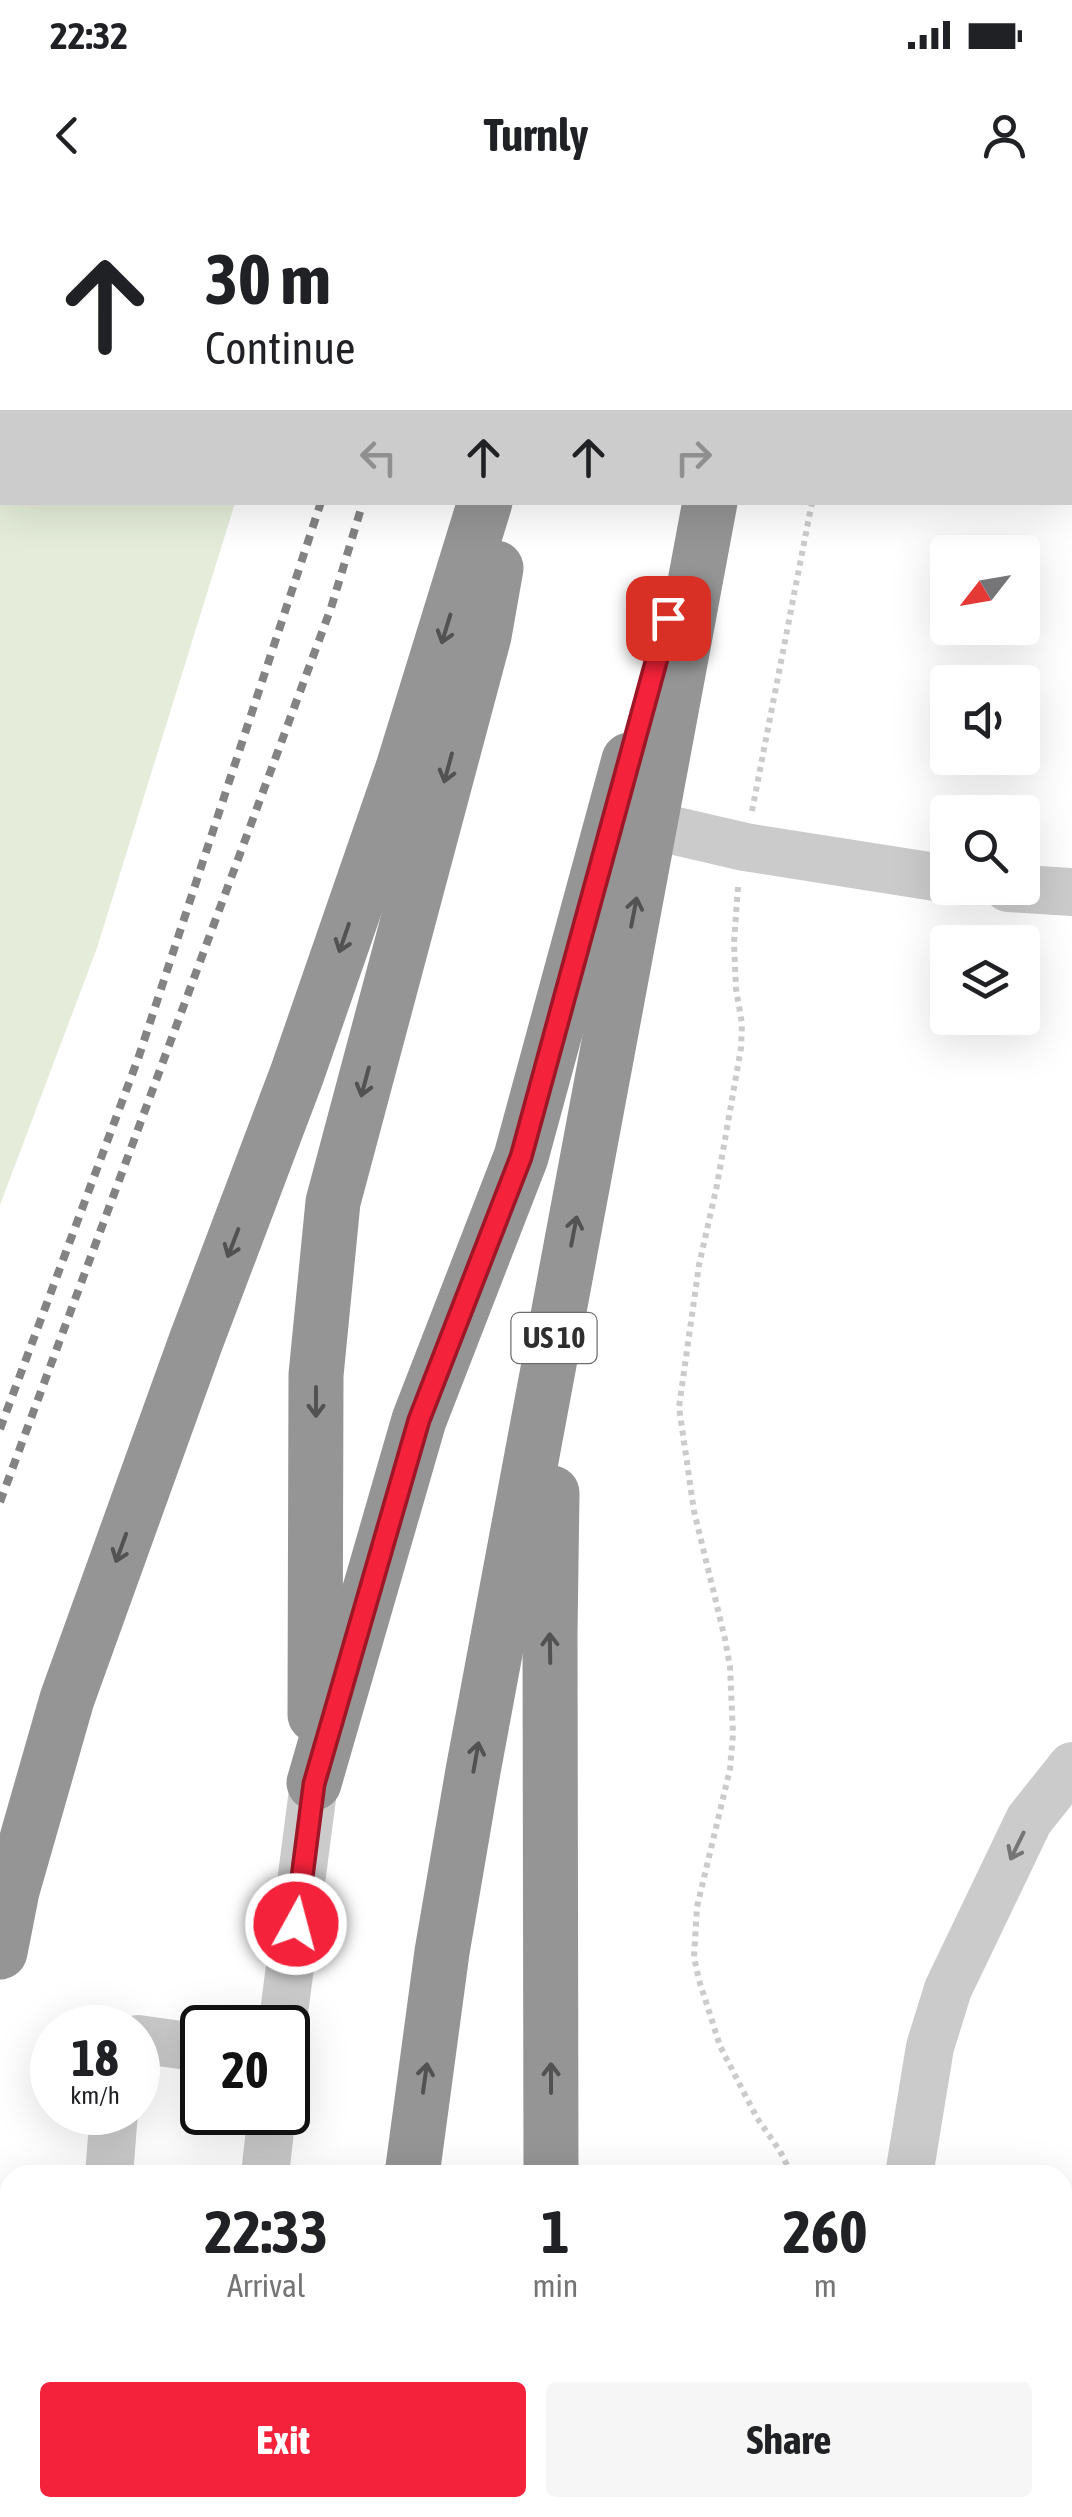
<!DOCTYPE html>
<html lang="en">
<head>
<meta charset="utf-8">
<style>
  body { margin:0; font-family:"Asap Condensed",sans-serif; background:#f6f6f6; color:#202124; height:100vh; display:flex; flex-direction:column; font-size:38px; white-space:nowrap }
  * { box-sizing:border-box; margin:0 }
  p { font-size:32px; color:#757577 }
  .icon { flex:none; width:55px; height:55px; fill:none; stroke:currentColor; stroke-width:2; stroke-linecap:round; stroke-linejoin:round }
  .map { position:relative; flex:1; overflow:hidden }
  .drawer { position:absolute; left:0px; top:1965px; width:1072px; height:352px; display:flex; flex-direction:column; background:#fff; border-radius:30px 30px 0 0; box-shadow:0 10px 40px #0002 }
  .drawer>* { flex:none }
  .banner { position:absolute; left:0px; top:0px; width:1072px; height:305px; box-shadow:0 10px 40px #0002; background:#fff; color:#202124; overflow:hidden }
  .needle { width:65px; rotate:239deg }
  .buttons { position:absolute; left:930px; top:335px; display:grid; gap:20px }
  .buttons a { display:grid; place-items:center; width:110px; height:110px; border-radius:10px; background:#fff; box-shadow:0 10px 40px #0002; font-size:50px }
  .speed { position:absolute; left:30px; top:1805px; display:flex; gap:20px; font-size:50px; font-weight:700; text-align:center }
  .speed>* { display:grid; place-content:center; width:130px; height:130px; border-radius:50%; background:#fff; box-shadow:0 10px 40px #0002; line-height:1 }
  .speed small { font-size:25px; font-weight:400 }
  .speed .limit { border:5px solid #111; border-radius:15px; background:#fff; color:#111 }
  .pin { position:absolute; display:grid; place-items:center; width:85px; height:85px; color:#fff; margin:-42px; border-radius:20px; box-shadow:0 5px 15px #0006 }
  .me { position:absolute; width:110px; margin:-55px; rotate:7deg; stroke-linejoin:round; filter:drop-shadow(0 0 8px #0008) }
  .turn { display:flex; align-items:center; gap:35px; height:210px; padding:0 40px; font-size:45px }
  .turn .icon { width:130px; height:130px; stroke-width:2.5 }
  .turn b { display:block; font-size:70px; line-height:85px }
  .lanes { display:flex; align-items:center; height:95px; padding:0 40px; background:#0003; justify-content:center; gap:50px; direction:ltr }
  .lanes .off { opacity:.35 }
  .eta { display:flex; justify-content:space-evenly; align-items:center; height:170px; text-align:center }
  .eta b { font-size:60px; font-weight:700; line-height:70px }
  .action { display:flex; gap:20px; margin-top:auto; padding:20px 40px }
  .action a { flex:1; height:115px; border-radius:10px; background:#f4223a; color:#fff; font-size:40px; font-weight:700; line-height:115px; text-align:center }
  .action a+a { background:#f6f6f6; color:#202124 }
  .status { display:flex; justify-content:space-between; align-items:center; height:70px; padding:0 50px; background:#fff; direction:ltr }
  .status svg { height:28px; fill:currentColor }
  header { display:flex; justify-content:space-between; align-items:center; height:130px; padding:0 40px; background:#fff; font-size:45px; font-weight:700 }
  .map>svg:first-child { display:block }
</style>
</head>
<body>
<div class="status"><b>22:32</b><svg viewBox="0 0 49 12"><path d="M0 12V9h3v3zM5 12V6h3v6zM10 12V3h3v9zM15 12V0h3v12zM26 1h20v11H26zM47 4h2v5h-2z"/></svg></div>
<header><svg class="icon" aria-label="back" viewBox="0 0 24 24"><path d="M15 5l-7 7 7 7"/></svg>Turnly<svg class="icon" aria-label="person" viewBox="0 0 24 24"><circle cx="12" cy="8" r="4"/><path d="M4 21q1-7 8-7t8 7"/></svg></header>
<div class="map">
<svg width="1072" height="2317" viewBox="0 0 1072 2317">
  <rect width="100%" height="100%" fill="#fff"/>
  <!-- green -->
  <path fill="#e5edda" d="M0,0h328v2h-326v300l233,1 -138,445 -97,257z"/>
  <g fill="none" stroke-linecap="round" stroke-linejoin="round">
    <!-- path -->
    <g stroke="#cbcbcb" stroke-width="6" stroke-dasharray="5 5" stroke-linecap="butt">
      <path d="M97,2v-2"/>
      <path d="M752,611l60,-309"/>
      <path d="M738,687l-4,55 2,47 6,35 -1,24 -24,137 -18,80 -20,142 15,104 31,128 5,28 3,67 -3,35 -33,138 -3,50 5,23 21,66 37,72 23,33 12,24"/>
      <path d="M584,2317l1,-9"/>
      <path d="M786,2317l2,-9"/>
    </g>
    <!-- minor -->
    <g stroke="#cbcbcb" stroke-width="48">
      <path d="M852,2l21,-2"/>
      <path d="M1070,244h2"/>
      <path d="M650,625l95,22 203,32"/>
      <path d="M1008,688l64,4"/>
      <path d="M282,1828l32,-245"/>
      <path d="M138,1839l64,9"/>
      <path d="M109,1975l5,-63"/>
      <path d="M265,1975l7,-63"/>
      <path d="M909,1975l21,-128 18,-58 81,-169 43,-54"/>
      <path d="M1062,2105l10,-1"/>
      <path d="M225,2317l1,-9"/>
    </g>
    <!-- highway -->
    <g stroke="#959595" stroke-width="55">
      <path d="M572,2v-2"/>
      <path d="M766,2l1,-2"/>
      <path d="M315,1515l1,-340 17,-173 151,-566 12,-68"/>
      <path d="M314,1583l105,-363 102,-263 108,-397"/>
      <path d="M0,1752l12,-61 55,-192 129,-358 101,-267 106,-306 82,-266"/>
      <path d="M412,1975l30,-223 31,-181 237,-1269"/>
      <path d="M551,1975l-1,-540 2,-142"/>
      <path d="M377,2317l1,-9"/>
    </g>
    <!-- rail -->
    <g stroke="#838383" stroke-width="8" stroke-dasharray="10 8" stroke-linecap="butt">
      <path d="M410,2l1,-2"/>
      <path d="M447,2l1,-2"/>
      <path d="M0,1229l139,-373 182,-554"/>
      <path d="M0,1302l331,-894 32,-106"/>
    </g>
  </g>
  <!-- one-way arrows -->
  <defs><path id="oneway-shaft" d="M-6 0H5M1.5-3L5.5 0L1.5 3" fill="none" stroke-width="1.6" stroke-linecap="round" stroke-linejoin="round" transform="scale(2.5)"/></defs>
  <g stroke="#525252">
    <use href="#oneway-shaft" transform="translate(446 429) rotate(107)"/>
    <use href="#oneway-shaft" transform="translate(448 568) rotate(105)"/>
    <use href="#oneway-shaft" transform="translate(634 712) rotate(-79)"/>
    <use href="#oneway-shaft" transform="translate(344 738) rotate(109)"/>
    <use href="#oneway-shaft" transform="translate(365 882) rotate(105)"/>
    <use href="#oneway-shaft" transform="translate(574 1031) rotate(-79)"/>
    <use href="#oneway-shaft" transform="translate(233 1043) rotate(111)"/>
    <use href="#oneway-shaft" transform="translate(316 1202) rotate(90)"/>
    <use href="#oneway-shaft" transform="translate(121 1348) rotate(110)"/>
    <use href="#oneway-shaft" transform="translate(550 1448) rotate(-91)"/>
    <use href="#oneway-shaft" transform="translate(476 1557) rotate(-80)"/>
    <use href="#oneway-shaft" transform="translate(425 1878) rotate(-82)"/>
    <use href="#oneway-shaft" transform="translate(551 1878) rotate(-90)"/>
  </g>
  <use stroke="#757575" href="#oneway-shaft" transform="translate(1017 1646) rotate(116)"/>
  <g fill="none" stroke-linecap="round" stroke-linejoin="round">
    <defs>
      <path id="route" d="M296,1724l18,-140 105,-364 102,-263 147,-539"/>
    </defs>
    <!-- route casing -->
    <use href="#route" stroke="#9f1626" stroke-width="25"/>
    <!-- route -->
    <use href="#route" stroke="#f4223a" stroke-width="18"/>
  </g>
  <g text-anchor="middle" stroke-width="10" stroke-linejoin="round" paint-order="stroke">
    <!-- shield labels -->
    <rect fill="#fff" stroke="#6d6d6d" stroke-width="2.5" x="511.5" y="1113" width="85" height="50" rx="8"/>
    <g font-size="30" font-weight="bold" fill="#2e2e2e">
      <text x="554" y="1148">US 10</text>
    </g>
  </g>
</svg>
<div class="buttons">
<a><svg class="needle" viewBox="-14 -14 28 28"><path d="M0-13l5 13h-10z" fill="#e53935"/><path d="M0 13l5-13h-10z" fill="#757577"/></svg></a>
<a><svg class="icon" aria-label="sound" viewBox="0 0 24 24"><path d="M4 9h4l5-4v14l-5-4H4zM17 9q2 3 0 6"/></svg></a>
<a><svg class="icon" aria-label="search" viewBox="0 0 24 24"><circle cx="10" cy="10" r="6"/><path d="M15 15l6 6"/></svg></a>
<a><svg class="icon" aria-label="layers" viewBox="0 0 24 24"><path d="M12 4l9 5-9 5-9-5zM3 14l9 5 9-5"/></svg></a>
</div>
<div class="speed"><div>18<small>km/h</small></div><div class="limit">20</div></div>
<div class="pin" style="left:668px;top:418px;background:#d93025"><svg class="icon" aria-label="arrive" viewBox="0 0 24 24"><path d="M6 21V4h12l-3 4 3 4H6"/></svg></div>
<svg class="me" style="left:296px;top:1724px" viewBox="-20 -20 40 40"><circle r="17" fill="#f4223a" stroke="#fff" stroke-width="3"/><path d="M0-11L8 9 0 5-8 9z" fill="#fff"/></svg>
<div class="banner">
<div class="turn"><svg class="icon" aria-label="ahead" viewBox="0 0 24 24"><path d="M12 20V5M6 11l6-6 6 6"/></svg><div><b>30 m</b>Continue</div></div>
<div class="lanes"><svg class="icon off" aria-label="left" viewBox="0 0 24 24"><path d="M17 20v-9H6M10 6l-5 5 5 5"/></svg><svg class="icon" aria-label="ahead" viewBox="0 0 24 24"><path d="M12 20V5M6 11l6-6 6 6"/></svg><svg class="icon" aria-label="ahead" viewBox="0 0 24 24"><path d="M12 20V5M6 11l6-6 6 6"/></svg><svg class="icon off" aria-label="right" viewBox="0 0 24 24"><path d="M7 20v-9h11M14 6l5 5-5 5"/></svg></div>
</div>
<section class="drawer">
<div class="eta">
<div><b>22:33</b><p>Arrival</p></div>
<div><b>1</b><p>min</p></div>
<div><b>260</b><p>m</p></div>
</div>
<div class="action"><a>Exit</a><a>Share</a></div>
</section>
</div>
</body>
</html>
